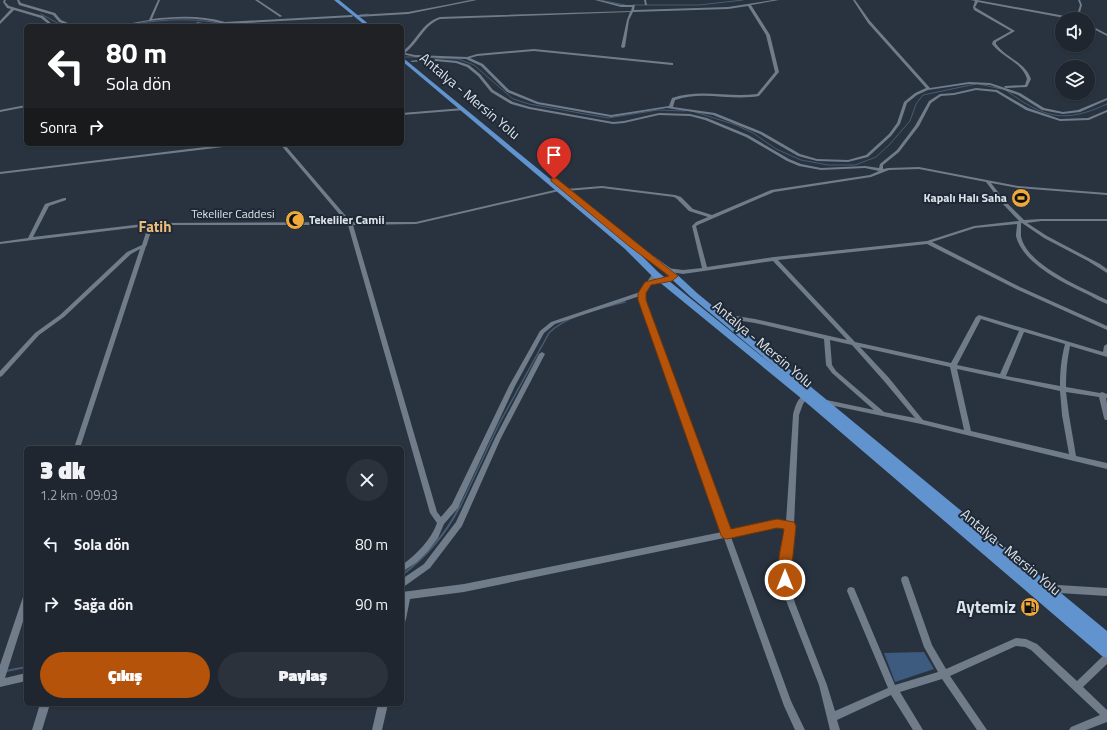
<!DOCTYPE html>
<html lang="tr">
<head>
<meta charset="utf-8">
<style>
  body { margin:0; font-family:"Titillium Web",sans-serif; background:#2c323b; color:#f1f3f6; height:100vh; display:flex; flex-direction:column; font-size:15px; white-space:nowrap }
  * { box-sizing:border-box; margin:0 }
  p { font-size:13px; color:#a1a5aa }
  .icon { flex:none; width:22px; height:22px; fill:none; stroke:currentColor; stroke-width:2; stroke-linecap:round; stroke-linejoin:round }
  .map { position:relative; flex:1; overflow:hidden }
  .details { position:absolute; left:24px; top:446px; width:380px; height:260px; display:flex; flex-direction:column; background:#1f262f; border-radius:6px; box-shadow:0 1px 3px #0004,0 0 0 1px #3c434b }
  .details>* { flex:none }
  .hud { position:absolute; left:24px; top:24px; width:380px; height:122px; border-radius:6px; box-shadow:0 1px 3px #0004,0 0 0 1px #3c434b; background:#202124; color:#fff; overflow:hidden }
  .buttons { position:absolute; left:1055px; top:12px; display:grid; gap:8px }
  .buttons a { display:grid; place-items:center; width:40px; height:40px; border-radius:50%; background:#1f262f; box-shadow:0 1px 3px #0004,0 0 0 1px #3c434b; font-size:20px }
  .pin { position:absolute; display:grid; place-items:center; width:34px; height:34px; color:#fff; margin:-41px -17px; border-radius:50% 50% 50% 0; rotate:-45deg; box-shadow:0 0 4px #0007 }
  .pin .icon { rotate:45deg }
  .me { position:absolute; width:44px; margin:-22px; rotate:0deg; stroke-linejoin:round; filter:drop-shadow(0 0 3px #0008) }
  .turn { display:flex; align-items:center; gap:14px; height:84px; padding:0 16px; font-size:18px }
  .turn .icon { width:52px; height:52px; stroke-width:2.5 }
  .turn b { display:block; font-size:28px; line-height:34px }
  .then { display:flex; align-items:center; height:38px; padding:0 16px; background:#0003; gap:8px; font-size:15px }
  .round { display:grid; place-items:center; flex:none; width:42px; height:42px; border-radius:21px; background:#2c323b }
  .overview { display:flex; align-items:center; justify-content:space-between; height:68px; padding:0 16px }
  h1 { font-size:24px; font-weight:800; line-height:30px }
  .button { display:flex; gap:8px; margin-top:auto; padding:8px 16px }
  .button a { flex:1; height:46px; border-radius:24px; background:#b45309; color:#fff; font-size:16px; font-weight:800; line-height:46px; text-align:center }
  .button a+a { background:#2c323b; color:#f1f3f6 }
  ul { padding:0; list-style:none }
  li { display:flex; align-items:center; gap:12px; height:60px; padding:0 16px }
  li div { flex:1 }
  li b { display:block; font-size:15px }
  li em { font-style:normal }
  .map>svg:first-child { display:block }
</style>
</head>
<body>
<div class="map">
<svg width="1107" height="730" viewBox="0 0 1107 730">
  <rect width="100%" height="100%" fill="#29333f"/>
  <!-- green -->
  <path fill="#3d5b7e" d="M924,652l10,17 -39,13 -11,-29z"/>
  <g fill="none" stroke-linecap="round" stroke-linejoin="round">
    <!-- stream-far2 -->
    <g stroke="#465c75" stroke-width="1">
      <path d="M600,0l25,5"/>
      <path d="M453,4l18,-4"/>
      <path d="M633,5h66l44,-5"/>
      <path d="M41,14l22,12"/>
      <path d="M360,15l8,-1"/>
      <path d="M124,26c32,-6 62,-9 94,-3l2,3"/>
      <path d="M402,57h22"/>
      <path d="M434,58l24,1 16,6 39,34 16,5 79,14 50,-8 27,1"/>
      <path d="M979,84l22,5"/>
      <path d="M1007,91c37,27 57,33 100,13"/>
      <path d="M695,112l41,13 17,8 23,16 25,11 27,5h27l21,-8 13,-12 21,-24 6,-17 7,-9 53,-11"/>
    </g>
    <!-- stream-far1 -->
    <path stroke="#465c75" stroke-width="1.5" d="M460,507l39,-83 50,-91c16,-17 53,-25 76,-31"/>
    <!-- stream -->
    <g stroke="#465c75" stroke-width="2">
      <path d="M402,575c25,-19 44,-41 58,-69"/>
      <path d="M6,671l20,-4"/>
    </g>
    <!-- minor -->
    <g fill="#707c8a" fill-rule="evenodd">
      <path d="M4,0h2l-1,2 4,4 34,10 11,10h-3l-10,-8 -27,-8 -14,14v-3l11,-12 -4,-1 -4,-6z"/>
      <path d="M17,0h2l2,3 34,10 6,7 14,6h-4l-12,-4 -6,-7 -34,-10z"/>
      <path d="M158,0h2l-8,19c24,-3 49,-4 73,3l127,-7 1,1 -1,1 -125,7v2h-2l-1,-2c-27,-8 -54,-6 -81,-2 -9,2 -18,4 -27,4l33,-6z"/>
      <path d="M255,0h3l24,16 -2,1z"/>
      <path d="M472,0h5l-69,14 -51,3 -1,-1 1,-1 51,-3z"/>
      <path d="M595,0h4l22,5h14l-1,5 94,-3 45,-7h6l-28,5 19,30 9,37 -20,24c-28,5 -57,-6 -84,4l-2,7 42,6 47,19 38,22 17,5 31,1 18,-5 23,-21 8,-11 7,-21 11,-9 11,-5 -58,-65 -15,-23h2l15,21 60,67 39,-6 21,1 30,10 24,15 19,4 15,-2 29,-12v2l-27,12 -17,2 -21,-4 -24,-15 -28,-10 -21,-1 -41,6 -11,5 -10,8 -7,21 -9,12 -23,21 -20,5 -31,-1 -19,-5 -38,-22 -47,-19 -46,-7 -56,9 -74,-13 -30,-12 -26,-26 -15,-7 -51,-2 -13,-3v-2c15,-11 19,-29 38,-35l191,-6 1,-4h-11zM748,6l18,29 9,37 -18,22c-30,4 -56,-6 -85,4l-3,8 -58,9 -73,-13 -29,-12 -26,-26 -13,-6 7,-2 57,-5 138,14h1v-2l-139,-14 -57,5 -10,3 -52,-2 -10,-2c14,-11 19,-28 35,-34l190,-7 -3,8 -6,27 2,1 2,-1 4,-27 4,-8 95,-3z"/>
      <path d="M644,0h2l1,5h-2z"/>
      <path d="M971,0h6l99,18 4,-13 -2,-5h2l2,5 -4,14h-8l-92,-17 -3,5 1,1 39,23 -19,11v2c10,14 29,18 35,35l-4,8 -21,1 -2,-1 1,-1 20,-1 2,-6c-5,-17 -24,-21 -35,-35l1,-3 18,-10 -37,-21 -1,-3 2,-6z"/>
      <path d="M197,22l16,3 1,1h-6l-12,-2z"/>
      <path d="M1088,24l19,10v2l-19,-10z"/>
      <path d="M424,59l2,1 -1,1 -13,1 -2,-1z"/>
      <path d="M436,59l21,2 12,4 11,9 13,16 20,12 17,5 83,15 11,-1 35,-8 31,1 17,4 41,17 41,24 12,5 20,4 44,-2 14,2 1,-4 17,-14 18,-24 14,-25 11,-7 14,-1 22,-5 21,2 31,18 32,11 28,-1 19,-8v2l-18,8 -29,1 -34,-11 -30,-18 -20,-2 -22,5 -13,1 -10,7 -12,23 -20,26 -16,13v4l5,-1 31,-1 99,19 89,7v2l-89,-7 -27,-5 14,18 19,19 17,-1h66v2h-66l-14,2 20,13 53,28 7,5v4l-19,-12 -44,-23 -22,-15h-1c0,4 0,9 0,13 5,29 62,52 86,64v4c-7,-3 -13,-6 -20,-10 -22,-10 -65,-31 -71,-58 0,-4 1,-8 1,-12l-42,4 -43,14 88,45 87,39v4l-91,-41 -89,-45 -149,16 77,82 96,21 25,-46 3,-2 124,37 1,-6 3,-2v13l-37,-11c-3,14 -4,26 -4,40v1l34,6 2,-1 5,2v4h-1l1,5v17h-2l-1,-2 -5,-21 -33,-5 3,23 7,41 31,7v6l-186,-45 -101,-21 -1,-2 1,-2h2l52,11 -42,-37 -6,-8 -2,-26 -69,-16 -37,-6 -3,-2 3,-2 37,6 92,21 -74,-79 -90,13 -18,-3 -1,-1 3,-2 16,2 19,-2 -10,-42 4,-4 12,-5 -19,-6 -12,-12 -3,-2 -72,-9 -36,3 -2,-1 2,-1 36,-3 73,9 6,2 12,12 19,6 59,-25 99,-15 9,-4 -14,-3 -44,2 -22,-4 -12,-5 -41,-24 -41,-17 -15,-4 -31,-1 -35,8 -11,1 -84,-15 -18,-5 -20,-12 -13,-16 -11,-9 -11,-4 -21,-2 -1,-1zM919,169l67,13 16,21 17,18 -45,5 -47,15 -153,16 -67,10 -11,-41 4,-2 74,-32 97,-15 18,-7zM981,319l38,12 -19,43 -43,-9zM1024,332l41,12c-4,15 -5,28 -5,42l-54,-10zM830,340l22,5 32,36 31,37 -31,-6 -48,-41 -4,-6zM860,347l90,20 14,63 -41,-10 -34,-42zM957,369l103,22 2,24 7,39 -98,-23z"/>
      <path d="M26,105v2l-26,5v-2z"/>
      <path d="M463,108h1v2l-62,5v-2z"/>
      <path d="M230,144h12l-2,1 -240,29v-2z"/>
      <path d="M280,144h4l67,78h65l143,-33 2,1 -2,1 -143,33 -63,1 84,287 4,5 11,-13 57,-118 31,-55 11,-9 89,-30 13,-19h4l1,1 -13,19 2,12 82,226 48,-10 9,1 7,-107c2,-8 5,-20 14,-20l1,2 -5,7 -4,11 -5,110 -5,36v19l6,23 32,82 8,26 53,-23 -41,-97 1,-3 3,-1 3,1 41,97 43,-13 -14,-25 -23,-67 1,-3 3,-1 3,1 1,3 23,65 14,24 70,-31 10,1 11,5 40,37 27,-26 3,-1v10l-24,23 24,23v12l-21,8h-17l2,-3 29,-12 -69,-65 -6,-3 -9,-1 -66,30 37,54h-10l-35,-51 -42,13 23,38h-10l-22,-35 -54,25 3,10h-10l-11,-45 -32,-82 -6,-23v-19l5,-33 -9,-1 -46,10 60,164 14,29h-10l-11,-24 -60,-168 -260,54 -54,7 -4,20 -1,3 -3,1v-31l62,-8 258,-52 -81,-227 -1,-9 -85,28 -11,9 -29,53 -57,122 -14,16 -6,14 -10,13 -11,11 -15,10v-7c15,-11 29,-25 35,-42l-7,-10 -82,-288h-195l-6,19v1l-1,1 -66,202h-6l66,-199 -9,5 -67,63 -25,18 -37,41 -2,1v-6l35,-38 25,-18 67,-63 15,-7 6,-19 -148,18v-2l28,-4 17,-34 19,-6h2v2l-17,6 -16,31 118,-14 195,-1z"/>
      <path d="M542,352l3,2 -44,84 -39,88 -32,42 -28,20v-9l22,-15 32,-42 39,-84 44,-84z"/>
      <path d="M1058,585l49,3v8l-48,-3 -7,5 -3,-1 -1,-3 1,-3z"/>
      <path d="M26,596v16l-21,66 21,-5v8l-26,6v-22l22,-65 1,-3z"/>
      <path d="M40,704h10l-8,26h-10z"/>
      <path d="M378,704h10l-6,26h-10z"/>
    </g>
    <!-- highway -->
    <g fill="#6193ce" fill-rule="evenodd">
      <path d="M334,0h5l32,26h-5z"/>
      <path d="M402,57l225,185 6,-1 37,27 27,25 410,338v27l-5,-2 -300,-257 -150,-123 -27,-27 -223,-188zM637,251l27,21 27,25 90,75 -123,-100z"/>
    </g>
  </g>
  <!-- route -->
  <path fill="#b45309" stroke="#753606" d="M551,178h5l122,98 -6,5 -21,4 -5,8v7l85,229 46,-10 17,3 2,4 -6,58 -5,2 -4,-2c-7,-15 1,-39 3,-55l-7,-1 -50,11 -4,-1 -2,-3 -83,-235v-7l7,-11 24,-6 -40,-30 -78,-65z"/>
  <!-- icons -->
  <defs>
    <symbol id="stadium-disc" viewBox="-11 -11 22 22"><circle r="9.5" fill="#eea83c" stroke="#1f2935"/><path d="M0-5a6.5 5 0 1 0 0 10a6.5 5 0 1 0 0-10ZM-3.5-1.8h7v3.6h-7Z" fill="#111"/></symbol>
    <symbol id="mosque-disc" viewBox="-11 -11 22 22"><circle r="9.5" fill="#eea83c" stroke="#1f2935"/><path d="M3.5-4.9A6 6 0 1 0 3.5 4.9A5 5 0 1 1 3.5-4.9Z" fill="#111"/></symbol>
    <symbol id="fuel-disc" viewBox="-11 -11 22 22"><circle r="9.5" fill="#eea83c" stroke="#1f2935"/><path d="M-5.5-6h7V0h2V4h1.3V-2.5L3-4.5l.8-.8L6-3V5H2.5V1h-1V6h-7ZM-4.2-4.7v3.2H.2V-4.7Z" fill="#111"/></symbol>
  </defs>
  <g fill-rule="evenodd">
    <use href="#stadium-disc" x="1010" y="187" width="22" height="22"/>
    <use href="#mosque-disc" x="284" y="209" width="22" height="22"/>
    <use href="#fuel-disc" x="1019" y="596" width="22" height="22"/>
  </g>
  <g text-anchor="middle" stroke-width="4" stroke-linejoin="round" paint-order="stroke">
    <!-- far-poi labels -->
    <g font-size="12" font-weight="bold" fill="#dce3eb" stroke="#1f2935" text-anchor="end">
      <text x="1007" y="202">Kapalı Halı Saha</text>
      <text x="309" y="224" text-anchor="start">Tekeliler Camii</text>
    </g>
    <!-- far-street labels -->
    <g font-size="12" fill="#dce3eb" stroke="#1f2935">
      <text x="233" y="218">Tekeliler Caddesi</text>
    </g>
    <!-- street labels -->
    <g font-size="14" fill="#dce3eb" stroke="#1f2935">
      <text transform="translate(470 96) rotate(40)" y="5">Antalya - Mersin Yolu</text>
      <text transform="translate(763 344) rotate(40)" y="5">Antalya - Mersin Yolu</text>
      <text transform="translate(1011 552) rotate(40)" y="5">Antalya - Mersin Yolu</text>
    </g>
    <!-- far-district labels -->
    <g font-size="15" font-weight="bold" fill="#edbc7a" stroke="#1f2935">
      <text x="155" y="232">Fatih</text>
    </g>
    <!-- near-poi labels -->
    <g font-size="17" font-weight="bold" fill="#dce3eb" stroke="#1f2935" text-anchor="end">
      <text x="1016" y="613">Aytemiz</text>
    </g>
  </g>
</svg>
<div class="buttons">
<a><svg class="icon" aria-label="sound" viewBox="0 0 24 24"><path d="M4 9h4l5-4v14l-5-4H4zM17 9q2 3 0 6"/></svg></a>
<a><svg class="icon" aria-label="layers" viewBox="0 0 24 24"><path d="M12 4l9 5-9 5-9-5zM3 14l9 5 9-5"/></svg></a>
</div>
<div class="pin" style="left:554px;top:179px;background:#d93025"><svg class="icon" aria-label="arrive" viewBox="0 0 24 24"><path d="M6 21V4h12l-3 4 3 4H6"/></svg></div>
<svg class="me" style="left:785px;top:580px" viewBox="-20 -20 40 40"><circle r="17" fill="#b45309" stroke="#fff" stroke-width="3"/><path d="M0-11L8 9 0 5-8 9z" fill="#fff"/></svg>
<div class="hud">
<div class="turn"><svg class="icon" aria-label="left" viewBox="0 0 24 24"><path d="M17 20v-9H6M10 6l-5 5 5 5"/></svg><div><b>80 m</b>Sola dön</div></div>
<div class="then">Sonra<svg class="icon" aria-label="right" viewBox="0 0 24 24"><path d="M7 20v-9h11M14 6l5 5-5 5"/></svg></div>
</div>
<section class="details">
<div class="overview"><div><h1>3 dk</h1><p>1.2 km · 09:03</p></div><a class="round"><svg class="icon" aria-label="close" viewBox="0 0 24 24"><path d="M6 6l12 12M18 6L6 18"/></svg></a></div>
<ul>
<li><svg class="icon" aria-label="left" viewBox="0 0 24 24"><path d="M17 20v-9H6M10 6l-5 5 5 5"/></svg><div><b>Sola dön</b></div><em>80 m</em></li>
<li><svg class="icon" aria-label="right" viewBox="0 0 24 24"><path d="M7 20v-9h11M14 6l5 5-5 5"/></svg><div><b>Sağa dön</b></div><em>90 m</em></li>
</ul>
<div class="button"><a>Çıkış</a><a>Paylaş</a></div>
</section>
</div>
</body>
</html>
